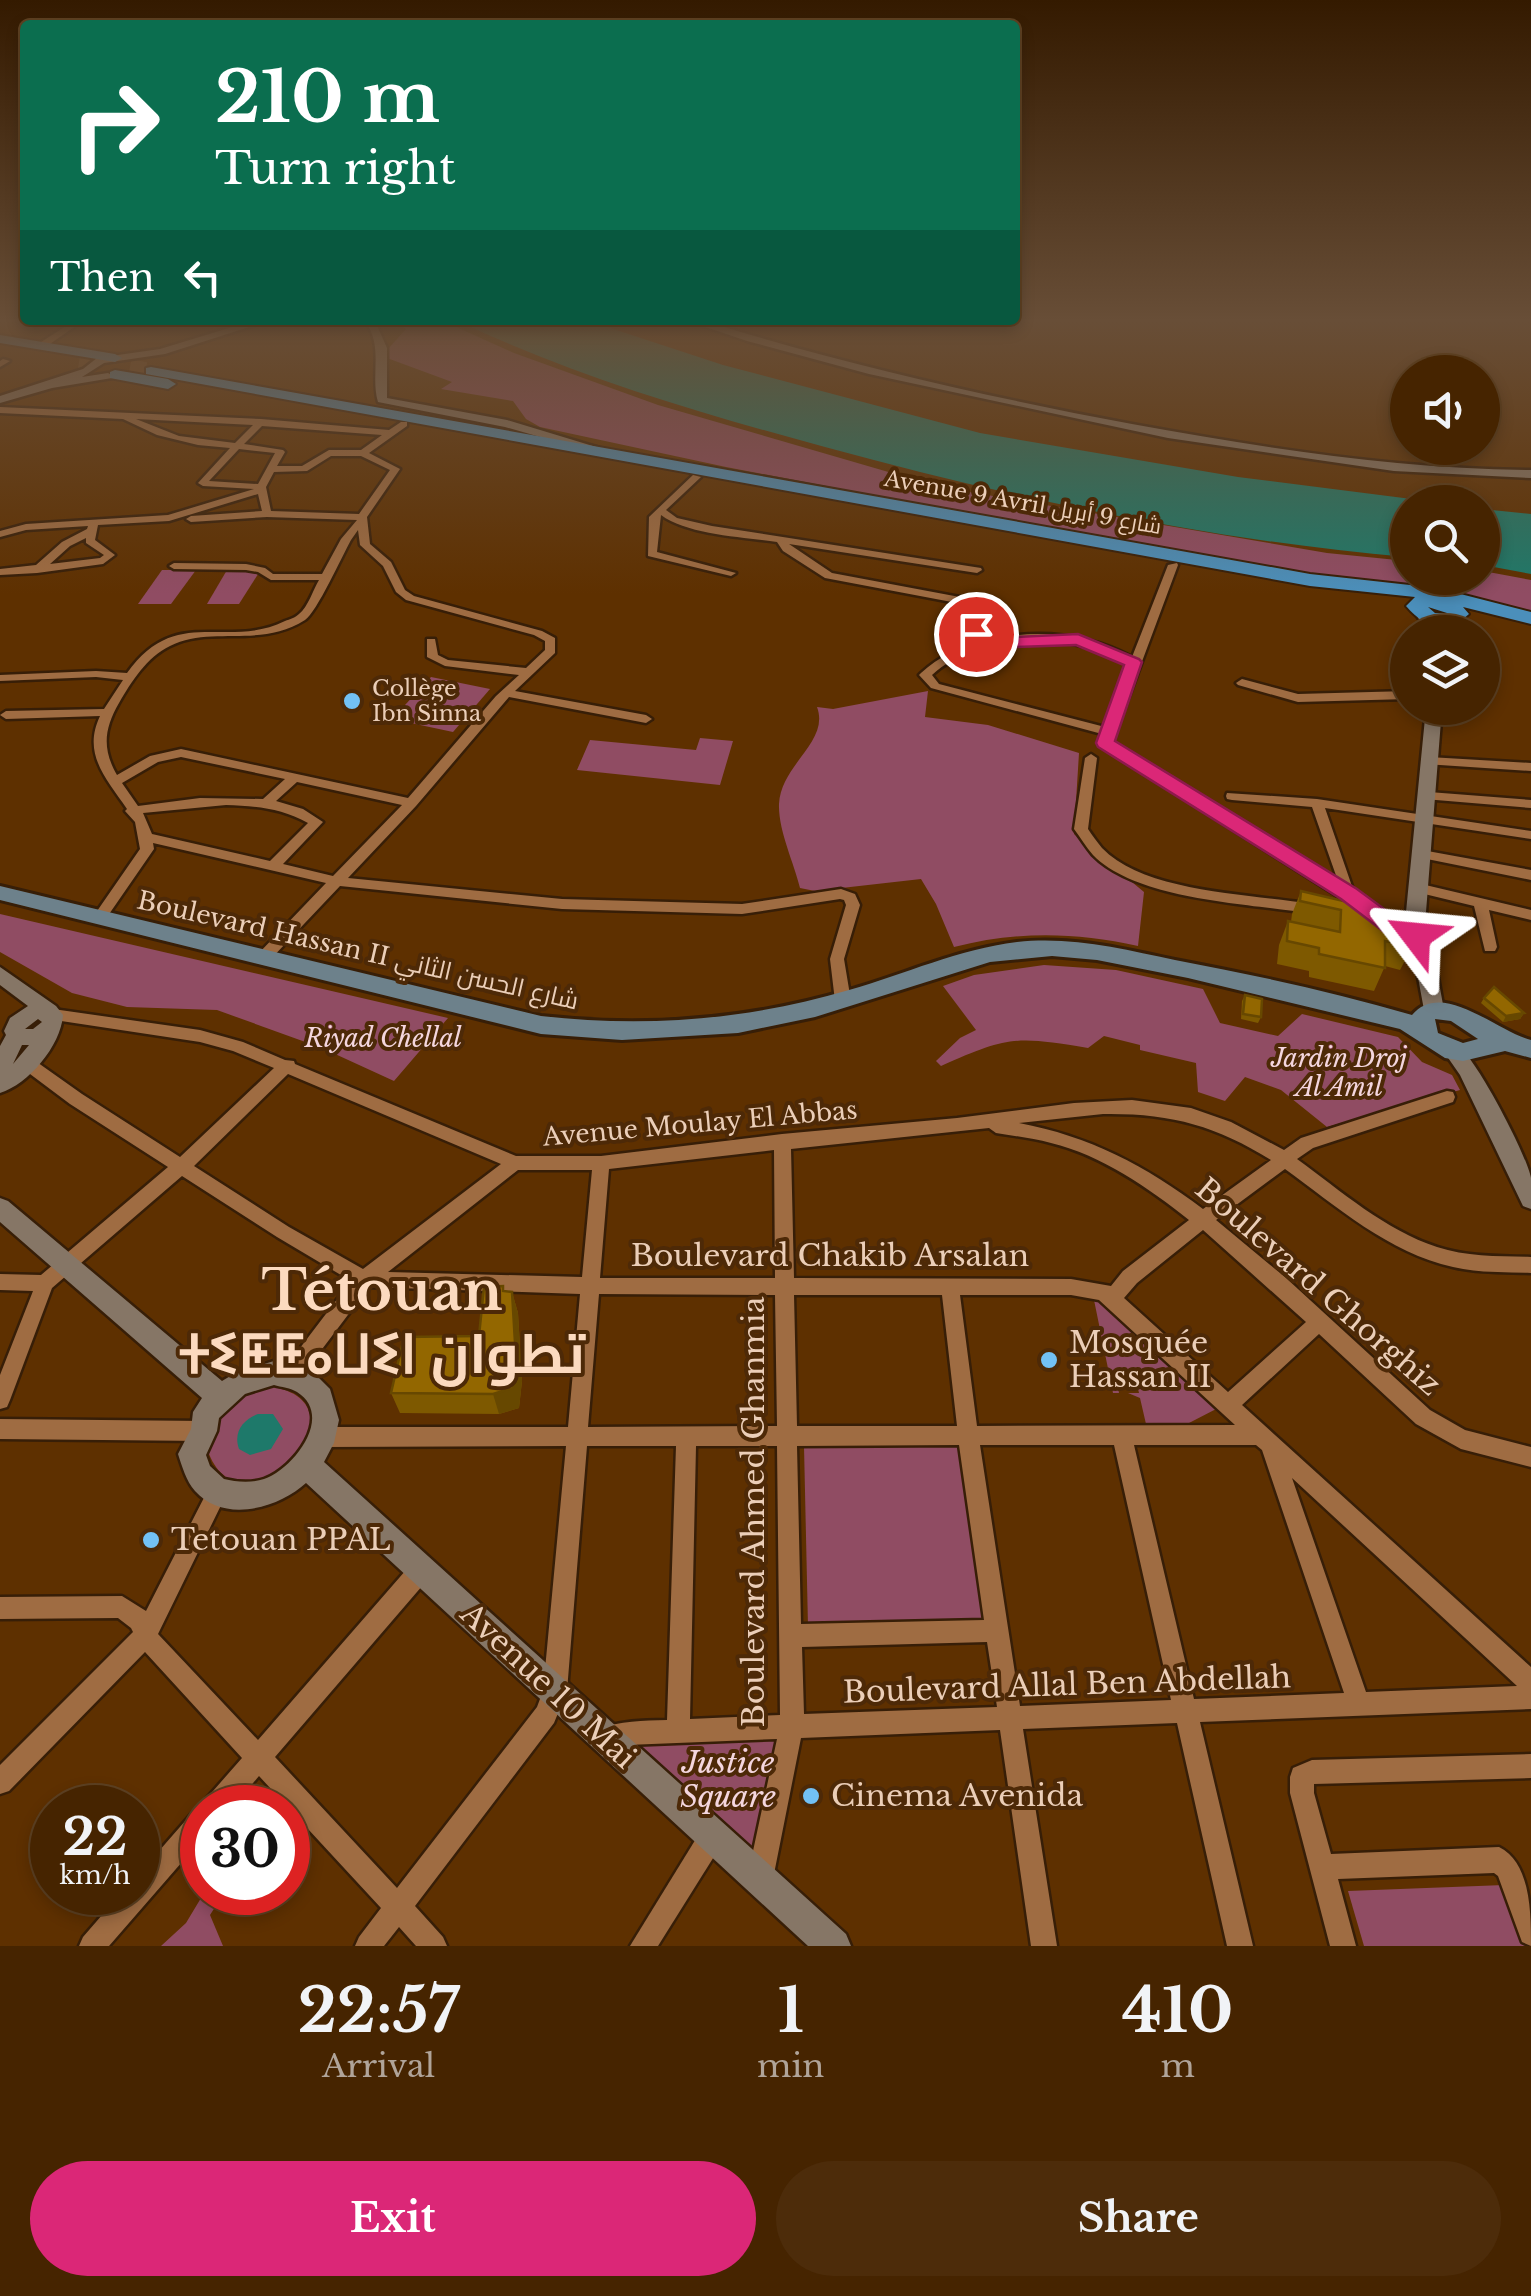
<!DOCTYPE html>
<html lang="en">
<head>
<meta charset="utf-8">
<style>
  body { margin:0; font-family:"Libre Baskerville",Cairo,"Noto Sans Tifinagh",serif; background:#4d2c0a; color:#f1f3f6; height:100vh; display:flex; flex-direction:column; font-size:38px; white-space:nowrap }
  * { box-sizing:border-box; margin:0 }
  p { font-size:32px; color:#b0a499 }
  .icon { flex:none; width:55px; height:55px; fill:none; stroke:currentColor; stroke-width:2; stroke-linecap:round; stroke-linejoin:round }
  .map { position:relative; height:1946px; overflow:hidden }
  .drawer { display:flex; flex-direction:column; background:#462400; flex:1 }
  .drawer>* { flex:none }
  .banner { position:absolute; left:20px; top:20px; width:1000px; height:305px; border-radius:10px; box-shadow:0 5px 15px #0003,0 0 0 2px #5e4122; background:#0b6e4f; color:#fff; overflow:hidden }
  .fabs { position:absolute; left:1390px; top:355px; display:grid; gap:20px }
  .fabs a { display:grid; place-items:center; width:110px; height:110px; border-radius:50%; background:#462400; box-shadow:0 5px 15px #0003,0 0 0 2px #5e4122; font-size:50px }
  .speed { position:absolute; left:30px; top:1785px; display:flex; gap:20px; font-size:50px; font-weight:700; text-align:center }
  .speed>* { display:grid; place-content:center; width:130px; height:130px; border-radius:50%; background:#462400; box-shadow:0 5px 15px #0003,0 0 0 2px #5e4122; line-height:1 }
  .speed small { font-size:25px; font-weight:400 }
  .speed .limit { border:15px solid #d22; background:#fff; color:#111 }
  .pin { position:absolute; display:grid; place-items:center; width:85px; height:85px; color:#fff; margin:-42px; border:5px solid #fff; border-radius:50%; box-shadow:0 2px 10px #0007 }
  .me { position:absolute; width:110px; margin:-55px; rotate:299deg; stroke-linejoin:round; filter:drop-shadow(0 0 8px #0008) }
  .turn { display:flex; align-items:center; gap:35px; height:210px; padding:0 30px; font-size:45px }
  .turn .icon { width:130px; height:130px; stroke-width:2.5 }
  .turn b { display:block; font-size:70px; line-height:85px }
  .then { display:flex; align-items:center; height:95px; padding:0 30px; background:#0003; gap:20px; font-size:38px }
  .eta { display:flex; justify-content:space-evenly; align-items:center; height:170px; text-align:center }
  .eta b { font-size:60px; font-weight:700; line-height:70px }
  .button { display:flex; gap:20px; margin-top:auto; padding:20px 30px }
  .button a { flex:1; height:115px; border-radius:60px; background:#db2777; color:#fff; font-size:40px; font-weight:700; line-height:115px; text-align:center }
  .button a+a { background:#4d2c0a; color:#f1f3f6 }
  .map>svg:first-child { display:block }
</style>
</head>
<body>
<div class="map">
<svg width="1531" height="1946" viewBox="0 0 1531 1946">
  <rect width="100%" height="100%" fill="#5e3000"/>
  <!-- green -->
  <g fill="#904c63">
    <path d="M377,321h66l71,32 144,52 282,82 387,66 80,8 1,17h74l1,-7 48,9v32l-395,-67 -410,-78 -186,-40 -14,-8 -13,-18 -72,-12 11,-7 -65,-24 1,-9 18,-20 -6,-5z"/>
    <path d="M162,570h34l-25,34h-33z"/>
    <path d="M227,570l33,1 -21,33h-32z"/>
    <path d="M431,677l59,12 -37,43 -61,-13z"/>
    <path d="M928,691l-3,26 63,8 91,28 -5,81 70,58 -6,54c-64,-14 -120,-15 -184,1l-18,-43 -15,-25 -106,12 -15,-3c-6,-25 -22,-58 -21,-84 2,-40 51,-62 38,-97l16,2z"/>
    <path d="M700,738l33,3 -13,44 -143,-15 13,-30 106,10z"/>
    <path d="M0,914l448,104 -54,63 -72,-33 -105,-38 -90,-3 -55,-14 -72,-41z"/>
    <path d="M1044,965l72,5 87,19 17,34 58,13 24,-22 96,23 24,25 30,13 8,15 -133,37 -46,-37 -36,-13 -20,24 -27,-9 -2,-29 -56,-13v-5l-36,-9 -16,12c-72,-12 -80,-12 -147,18l-5,-5 24,-23 16,-8 -33,-44 31,-11z"/>
    <path d="M1107,1298l113,109 -31,16 -43,1 -6,-26 -12,-5h11l-4,-17h-19l3,17h-6l-19,-93z"/>
    <path d="M273,1387c100,18 -29,154 -64,67 0,-39 28,-61 64,-67z"/>
    <path d="M962,1444l26,180 -180,2 -4,-180z"/>
    <path d="M781,1737l-26,117 -131,-109z"/>
    <path d="M1504,1885l22,61h-162l-16,-55z"/>
    <path d="M204,1893h20l-14,22 13,31h-62l25,-23z"/>
  </g>
  <!-- water -->
  <g fill="#1e796a">
    <path d="M458,321h131l134,44 257,68 258,44 197,25h-27l-1,55c-196,-17 -392,-58 -582,-110 -125,-34 -249,-70 -367,-126z"/>
    <path d="M1482,509l49,5v60l-48,-9z"/>
    <path d="M258,1414h15l10,15 -12,20 -21,6 -11,-6c-6,-17 4,-29 19,-35z"/>
  </g>
  <g fill="none" stroke-linecap="round" stroke-linejoin="round">
    <!-- highway-tunnel -->
    <g stroke="#73481c" stroke-width="16" stroke-dasharray="16 8" stroke-linecap="butt">
      <path d="M79,362l17,3"/>
      <path d="M130,367l21,4"/>
    </g>
    <defs>
      <g id="street">
        <path d="M74,321h9l-39,27h-6v-4z"/>
        <path d="M3,359l7,2 -10,6v-6z"/>
        <path d="M0,407l261,12 128,11 12,-8h6v4l-38,27 31,16 -33,48 3,27 21,18 14,28 9,6 128,35 13,7v15l-40,38 131,24 6,4 -6,4 -137,-26 -93,109 -68,72 214,21 180,5 99,-15 14,5 5,11 -16,54 7,42 -3,4h-10l-3,-4 -5,-42 16,-54 -2,-5 -4,-1 -98,15 -180,-5 -222,-23 -72,76 -5,1 -7,-5 2,-4 68,-71 -173,-40 1,6 -49,71h-10l-2,-3 2,-3 45,-65 -5,-27 -10,-11 2,-2c-21,-31 -45,-55 -27,-93l-94,3 -6,-4 6,-4 98,-2 19,-29 -27,-3 -96,4v-6l96,-4 31,2c49,-69 99,-23 158,-52 5,-2 10,-3 14,-7 9,-7 14,-24 20,-34h-48l-13,-8 -12,-2 -72,-1 -5,-3 5,-3 72,1 19,4 8,6h49l19,-35 16,-19 -90,-3 -76,5 -5,-3 5,-3 71,-5 -4,-17 -89,27 -71,4 -3,15 20,15 -12,9 -66,9 -37,2v-6l36,-4 26,-23 25,-13 1,-3 -62,4 -26,7v-6l26,-7 142,-9 86,-26 -51,-3 -5,-3 32,-35 -32,-3 -41,-10 -34,-16 -123,-6zM136,419l117,6 -18,18 -56,-7zM262,426l120,9 -21,15h-32l-27,16h-25l8,-14 -2,-2 -39,-6zM239,449l36,4 -17,31 -49,-3zM331,456h30l29,14 -31,44 -88,-3 -5,-24 8,-15 33,-1zM358,530l2,15 23,21 13,26 10,8 128,35 11,6v9l-19,18 -78,-8 -10,-5 -3,-16h-8v18l18,9 74,9 -23,21 -88,102 -227,-49 -31,7 -33,19c-15,-26 -13,-46 2,-72 12,-21 28,-46 51,-57 41,-21 89,3 135,-26 12,-8 37,-64 46,-80zM86,538v5l18,12 -4,3 -50,6 20,-18zM181,757l104,22 -22,20 -63,-1 -62,8 -16,-23 36,-21zM297,782l105,23 -69,71 -50,-12 40,-42 -20,-13 -27,-8zM226,805c29,1 55,3 82,18l-38,38 -118,-27 -9,-21z"/>
        <path d="M693,475l8,2 -35,33 11,8 35,8 269,42 1,2 -5,3 -188,-29 43,29 133,25 7,12 -5,12 25,17c49,-10 96,-5 140,18l36,-92 9,-2 1,2 -66,177 227,142 -27,-77 -80,-7 -5,-1 -1,-3 1,-3 90,6 214,32v8l-206,-31 30,87 32,22 -7,5 -5,-2 -274,-174 -2,-3 3,-9 -171,-46 -12,-13 2,-2c18,-16 37,-26 60,-31l-26,-19 7,-13 -5,-7 -132,-25 -42,-27 -6,-9c-33,-5 -89,-7 -116,-27l-4,37 79,21 -5,3 -83,-20 1,-39zM1021,642c46,-2 67,2 108,23l-24,62 -166,-43 -7,-9c25,-23 56,-29 89,-33z"/>
        <path d="M1242,679l56,15 110,-3v8l-110,3 -60,-17 -2,-2z"/>
        <path d="M1091,754l6,4 -9,71c4,6 9,13 14,19 43,45 150,46 210,56l7,5 -2,3 -5,2c-62,-11 -174,-13 -219,-59 -7,-8 -13,-18 -19,-26l11,-71z"/>
        <path d="M1429,757l102,6v8l-106,-7 -2,-3z"/>
        <path d="M1429,792l102,8v8l-107,-9 -1,-3 1,-3z"/>
        <path d="M1422,850l109,20v10l-114,-23 -2,-3z"/>
        <path d="M1417,883l114,27v10l-42,-10 8,37 -2,4h-10l-11,-45 -62,-15 -2,-3z"/>
        <path d="M53,1009l147,21 43,12 42,18 9,1 1,3 221,92h85l181,-22 175,-16 117,-15 58,-3 59,8 40,14 53,28 17,-12 146,-47 6,1 2,5 -2,5 -140,46 -16,11c44,32 88,71 140,88 30,10 63,9 94,10v16c-26,-1 -53,0 -78,-6 -64,-14 -117,-61 -168,-98l-69,51 70,58 144,132 35,20 66,17v20l-70,-18 -45,-25 -97,-90 -77,71 289,262v42l-331,13 53,224h-26l-50,-223 -154,6 34,217h-26l-31,-216 -199,8 -28,141 -4,9 -9,4 -9,-4 -4,-9 30,-140 -150,6 -21,5 -8,-4 -4,-8 4,-8c22,-10 45,-9 69,-10l9,-274h-89l-20,245 -13,32 -139,183 28,31 4,9h-31l-17,-19 -15,19h-29l4,-9 22,-29 -122,-132 -27,32h-29l3,-9 36,-41 -97,-106 -136,139 -9,3v-29l133,-133 -2,-4 -13,-10 -118,1v-22l122,-1 24,15 64,-125 7,-3 7,3 3,7 -69,141 100,106 155,-178 8,-3 8,3 3,8 -3,8 -154,179 122,131 140,-181 6,-16 23,-245 -243,1 -7,-3 -3,-7 3,-7 7,-3h245l12,-133 -211,-7 -71,94 -7,3 -7,-3 -3,-6 3,-6 67,-88 -74,-44 -95,-61 -130,112 -42,112 -3,7 -7,2v-34l33,-84 -33,-1v-16l41,1 127,-108 -98,-63 -48,-36 -2,-4 2,-4h12l48,34 98,63 94,-89 -41,-17 -33,-9 -152,-23 -3,-4 3,-4zM288,1074l213,90 -138,105 -74,-42 -95,-61zM1103,1114c66,-1 112,11 168,46l-68,49c-57,-43 -114,-73 -184,-86zM989,1128l7,5c18,3 37,5 55,10 50,12 98,45 138,77l-66,51 -12,15 -40,-7 -277,-1 -3,-129zM774,1150l1,128h-175l9,-109zM518,1170h74l-10,107 -194,-5zM1203,1230l103,92 -78,70 -104,-94 13,-15zM599,1294l176,1 2,131 -189,1zM794,1295h148l15,131h-160zM960,1295h111l28,5 136,125 -258,1zM959,1445l25,175 -183,4 -4,-178zM980,1445h134l57,255 -151,6zM1134,1445h122l6,5 82,243 -150,6zM696,1446h81l3,269 -90,4zM1292,1478l225,208 -151,6zM987,1642l10,65 -193,7 -2,-67z"/>
        <path d="M0,1419l204,2 7,3 3,7 -3,7 -7,3 -204,-2z"/>
        <path d="M1531,1754v24l-217,6v9l17,61 168,-7c32,16 32,66 32,99l-9,-4 -24,-66 -4,-3 -156,6 18,67h-26l-40,-153v-16l3,-9 19,-8z"/>
        <path d="M202,1809v30l-93,107h-30l4,-9 39,-45h16v-17l55,-63z"/>
        <path d="M711,1826l9,3 3,9 -3,9 -62,99h-28l72,-117z"/>
      </g>
      <g id="secondary">
        <path d="M252,321h16l-103,33 -61,9 -22,14 26,-4 5,3 -1,2 -60,10 -52,15v-7l83,-27 14,-11 63,-9z"/>
        <path d="M365,321h10l12,27v50l120,22 109,33 -6,4 -105,-30 -127,-25c-8,-27 6,-55 -13,-81z"/>
        <path d="M688,321h16c140,43 283,76 428,103 132,24 264,45 399,46v8l-137,-7 -226,-33 -299,-64 -122,-33z"/>
        <path d="M1424,612l5,1 12,19h-14l-10,-16z"/>
        <path d="M1426,708h16l-16,204 18,98 -3,5h-14l-3,-5 -18,-98z"/>
        <path d="M0,967l56,39 7,9c-2,30 -34,69 -63,78v-47l6,-11 -2,-4 6,-13 18,-12 -28,-21zM38,1019l4,3 -9,7h-8zM22,1045h7l-16,19z"/>
        <path d="M1455,1044c17,5 73,113 76,134 0,9 0,21 0,31l-8,-3 -63,-131 -16,-23 4,-6z"/>
        <path d="M0,1198l8,3 214,180 15,-9 37,-11 40,12 16,16 9,31 -5,23 -10,19 522,472 5,12h-43l-502,-463c-27,25 -82,41 -111,8 -9,-10 -13,-25 -17,-37l13,-25 2,-17 9,-14 -202,-176zM274,1385c7,2 17,3 23,7 38,24 -4,77 -33,87 -12,4 -28,3 -40,0l-14,-13 -4,-11 11,-24 2,-13 26,-24z"/>
      </g>
      <path id="primary" d="M0,886l541,130c106,12 206,4 308,-26 56,-16 110,-41 168,-48 54,-6 106,7 158,18 79,15 160,32 237,55 30,-36 84,16 119,25v18l-26,-7 -42,10 -18,-3 -45,-29 -212,-51 -91,-18 -45,-4 -62,6 -175,55 -77,16 -116,7 -81,-6 -541,-134zM1435,1019l16,2 27,18 -15,4 -25,-10z"/>
      <g id="highway">
        <path d="M0,335l115,19 7,4 -7,4 -115,-19z"/>
        <path d="M151,367l1159,207 127,14 94,24v12l-68,-17 6,7 -12,10c-22,5 -37,-1 -51,-18l9,-9 -105,-11 -1164,-212v-6zM1428,607l19,6h-12z"/>
        <path d="M115,370l53,9 8,5 -8,5 -58,-11v-6z"/>
      </g>
    </defs>
    <!-- street casing -->
    <use href="#street" stroke="#371e07" stroke-width="5"/>
    <!-- secondary casing -->
    <use href="#secondary" stroke="#371e07" stroke-width="5"/>
    <!-- primary casing -->
    <use href="#primary" stroke="#371e07" stroke-width="6"/>
    <!-- highway casing -->
    <use href="#highway" stroke="#371e07" stroke-width="4"/>
    <!-- street -->
    <use href="#street" fill="#9f6c42" fill-rule="evenodd"/>
    <!-- secondary -->
    <use href="#secondary" fill="#867666" fill-rule="evenodd"/>
    <!-- primary -->
    <use href="#primary" fill="#6d818b" fill-rule="evenodd"/>
    <!-- highway -->
    <use href="#highway" fill="#4b8fbb" fill-rule="evenodd"/>
  </g>
  <!-- wall -->
  <g fill="#7e5900">
    <path d="M1301,891l103,39 8,17 -12,23 -15,-4 -11,25 -65,-14v-6l-32,-7 2,-19 9,-24 3,1 1,-8z"/>
    <path d="M1245,995l16,22 -3,6 -17,-4 1,-18z"/>
    <path d="M1484,998l40,15 -4,6 -17,3 -22,-19z"/>
    <path d="M504,1291l8,1 6,21 4,68 -3,27 -20,6 -99,-1 -9,-20 88,-57z"/>
  </g>
  <!-- shaded-wall -->
  <g fill="#674800">
    <path d="M1524,1013l-4,6 -17,3 3,-6z"/>
    <path d="M512,1292l6,21 4,68 -3,27 -20,6 -6,-20z"/>
  </g>
  <!-- building -->
  <g fill="#936700" stroke="#674800" stroke-width="2.5">
    <path d="M1301,891l102,24 1,15 8,1v16l-27,-6v27l-66,-14v-6l-32,-7 1,-20 52,11 1,-22 -41,-9z"/>
    <path d="M1494,987l30,26 -18,3 -22,-18z"/>
    <path d="M1245,995l17,4 -1,18 -18,-3z"/>
    <path d="M503,1286v5l9,1 4,68 -3,28 -20,6 -102,-1 13,-56 75,-1 5,-49z"/>
  </g>
  <!-- sky -->
  <linearGradient id="sky" x2="0" y2="1"><stop stop-color="#341a00"/><stop offset="0.54" stop-color="#684e37"/><stop offset="1" stop-color="#684e37" stop-opacity="0"/></linearGradient>
  <rect width="1531" height="594" fill="url(#sky)"/>
  <!-- route -->
  <path fill="#db2777" stroke="#8e194d" stroke-width="2.5" d="M976,629l17,9 85,-4 61,25 3,3 -27,79 242,148 46,34 21,7 4,6 -4,5 -8,2 -29,-9 -46,-35 -243,-152 -2,-4 28,-78 -48,-20 -86,3 -20,-10v-8z"/>
  <!-- markers -->
  <g fill="#72c1f5" stroke="#4d2907" stroke-width="4">
    <circle cx="352" cy="701" r="10"/>
    <circle cx="1049" cy="1360" r="10"/>
    <circle cx="151" cy="1540" r="10"/>
    <circle cx="811" cy="1796" r="10"/>
  </g>
  <g text-anchor="middle" stroke-width="8" stroke-linejoin="round" paint-order="stroke">
    <!-- far-street labels -->
    <g font-size="22" fill="#ebceb8" stroke="#4d2907">
      <text transform="translate(1023 502) rotate(10)" y="8">Avenue 9 Avril شارع 9 أبريل</text>
    </g>
    <!-- far-poi labels -->
    <g font-size="22" fill="#ebceb8" stroke="#4d2907" text-anchor="start">
      <text x="372" y="696">Collège<tspan x="372" dy="25">Ibn Sinna</tspan></text>
    </g>
    <!-- street labels -->
    <g font-size="25" fill="#ebceb8" stroke="#4d2907">
      <text transform="translate(358 950) rotate(13)" y="9">Boulevard Hassan II شارع الحسن الثاني</text>
      <text transform="translate(700 1123) rotate(-5)" y="9">Avenue Moulay El Abbas</text>
    </g>
    <!-- park labels -->
    <g font-size="25" font-style="italic" fill="#f4d6de" stroke="#4d2907">
      <text x="383" y="1047">Riyad Chellal</text>
      <text x="1339" y="1067">Jardin Droj<tspan x="1339" dy="29">Al Amil</tspan></text>
    </g>
    <!-- near-street labels -->
    <g font-size="30" fill="#ebceb8" stroke="#4d2907">
      <text x="830" y="1266">Boulevard Chakib Arsalan</text>
      <text transform="translate(1318 1287) rotate(41)" y="10">Boulevard Ghorghiz</text>
      <text transform="translate(754 1512) rotate(-90)" y="10">Boulevard Ahmed Ghanmia</text>
      <text transform="translate(1067 1685) rotate(-2)" y="10">Boulevard Allal Ben Abdellah</text>
      <text transform="translate(548 1686) rotate(43)" y="10">Avenue 10 Mai</text>
    </g>
    <!-- near-poi labels -->
    <g font-size="30" fill="#ebceb8" stroke="#4d2907" text-anchor="start">
      <text x="1069" y="1353">Mosquée<tspan x="1069" dy="34">Hassan II</tspan></text>
      <text x="171" y="1550">Tetouan PPAL</text>
      <text x="831" y="1806">Cinema Avenida</text>
    </g>
    <!-- near-park labels -->
    <g font-size="30" font-style="italic" fill="#f4d6de" stroke="#4d2907">
      <text x="728" y="1773">Justice<tspan x="728" dy="34">Square</tspan></text>
    </g>
    <!-- near-town labels -->
    <g font-size="55" font-weight="bold" fill="#fcdabf" stroke="#4d2907">
      <text x="382" y="1310">Tétouan<tspan x="382" dy="63">ⵜⵉⵟⵟⴰⵡⵉⵏ تطوان</tspan></text>
    </g>
  </g>
</svg>
<div class="fabs">
<a><svg class="icon" aria-label="sound" viewBox="0 0 24 24"><path d="M4 9h4l5-4v14l-5-4H4zM17 9q2 3 0 6"/></svg></a>
<a><svg class="icon" aria-label="search" viewBox="0 0 24 24"><circle cx="10" cy="10" r="6"/><path d="M15 15l6 6"/></svg></a>
<a><svg class="icon" aria-label="layers" viewBox="0 0 24 24"><path d="M12 4l9 5-9 5-9-5zM3 14l9 5 9-5"/></svg></a>
</div>
<div class="speed"><div>22<small>km/h</small></div><div class="limit">30</div></div>
<div class="pin" style="left:976px;top:634px;background:#d93025"><svg class="icon" aria-label="arrive" viewBox="0 0 24 24"><path d="M6 21V4h12l-3 4 3 4H6"/></svg></div>
<svg class="me" style="left:1416px;top:936px" viewBox="-20 -20 40 40"><path d="M0-17L14 15 0 8-14 15z" fill="#db2777" stroke="#fff" stroke-width="4"/></svg>
<div class="banner">
<div class="turn"><svg class="icon" aria-label="right" viewBox="0 0 24 24"><path d="M7 20v-9h11M14 6l5 5-5 5"/></svg><div><b>210 m</b>Turn right</div></div>
<div class="then">Then<svg class="icon" aria-label="left" viewBox="0 0 24 24"><path d="M17 20v-9H6M10 6l-5 5 5 5"/></svg></div>
</div>
</div>
<section class="drawer">
<div class="eta">
<div><b>22:57</b><p>Arrival</p></div>
<div><b>1</b><p>min</p></div>
<div><b>410</b><p>m</p></div>
</div>
<div class="button"><a>Exit</a><a>Share</a></div>
</section>
</body>
</html>
